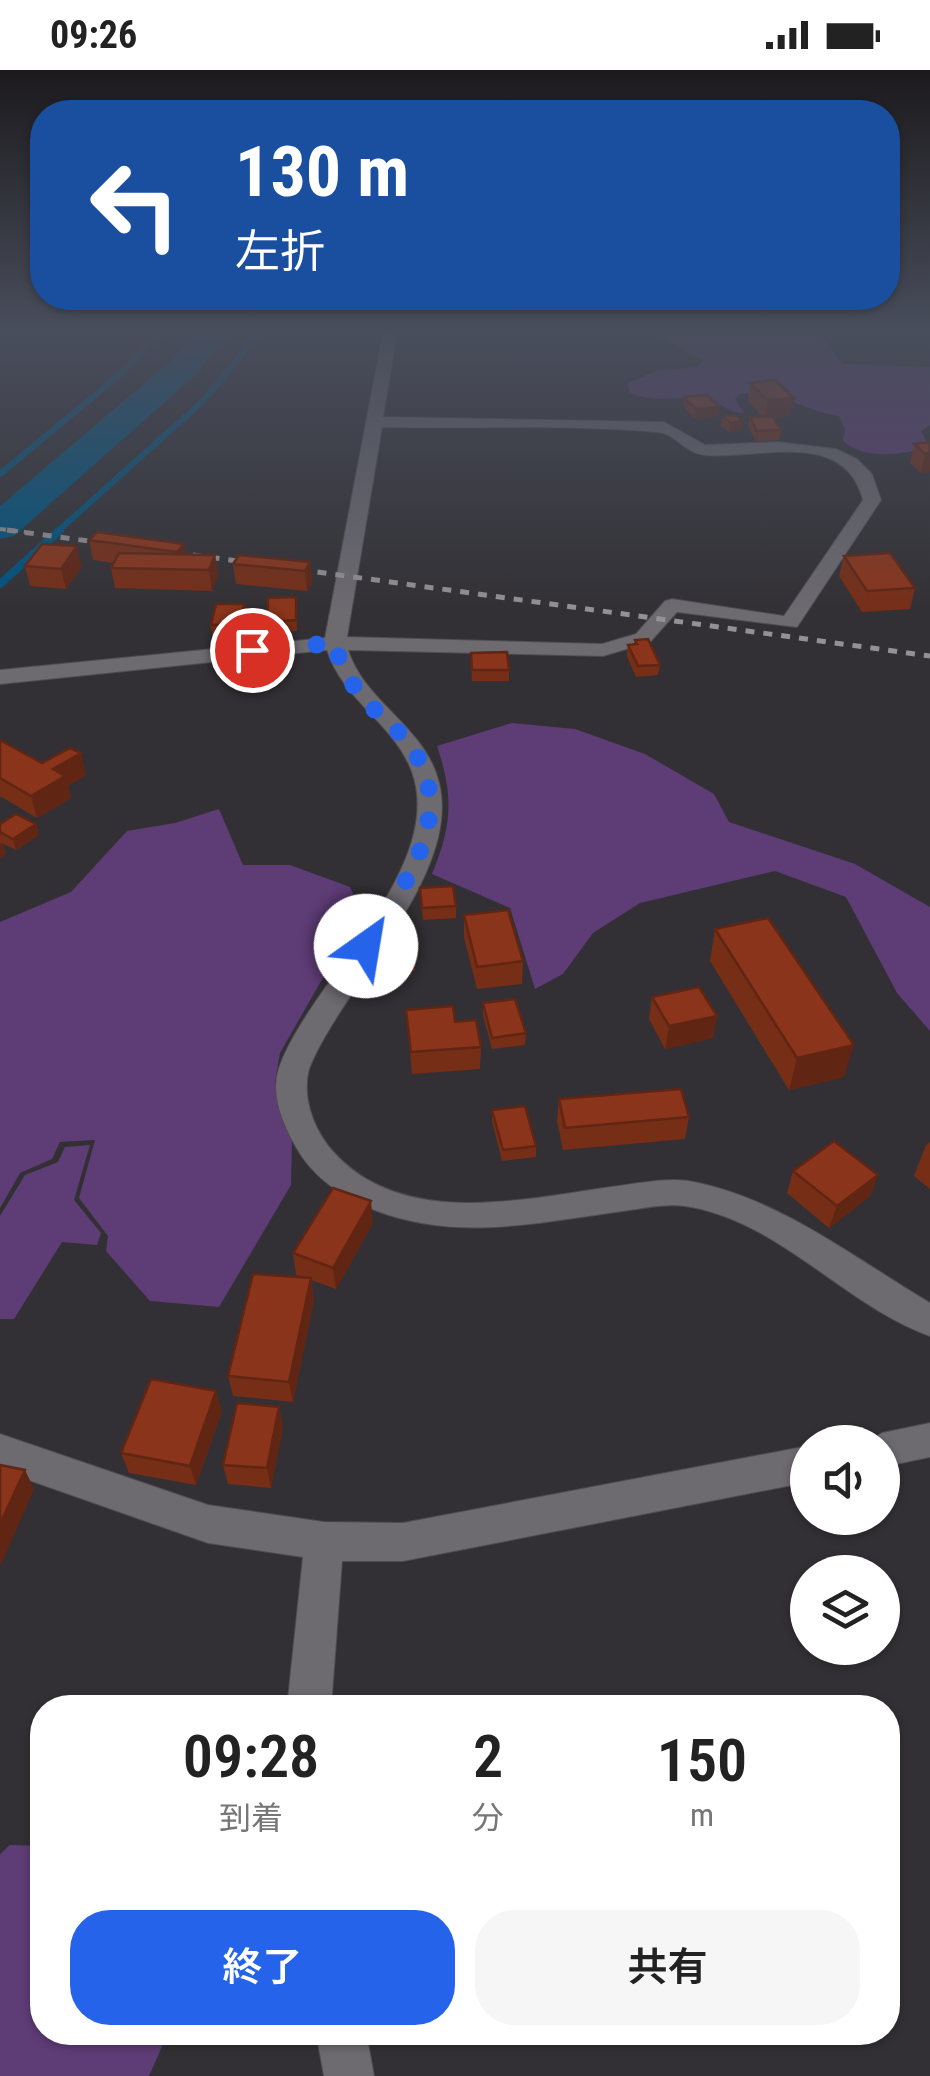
<!DOCTYPE html>
<html lang="ja">
<head>
<meta charset="utf-8">
<style>
  body { margin:0; font-family:"Roboto Condensed","Noto Sans JP",sans-serif; background:#f6f6f6; color:#222; height:100vh; display:flex; flex-direction:column; font-size:38px; white-space:nowrap }
  * { box-sizing:border-box; margin:0 }
  p { font-size:32px; color:#767676 }
  .icon { flex:none; width:55px; height:55px; fill:none; stroke:currentColor; stroke-width:2; stroke-linecap:round; stroke-linejoin:round }
  .map { position:relative; flex:1; overflow:hidden }
  .sheet { position:absolute; left:30px; top:1625px; width:870px; height:350px; display:flex; flex-direction:column; background:#fff; border-radius:40px; box-shadow:0 2px 8px #0004 }
  .sheet>* { flex:none }
  .banner { position:absolute; left:30px; top:30px; width:870px; height:210px; border-radius:40px; box-shadow:0 2px 8px #0004; background:#1a4fa0; color:#fff; overflow:hidden }
  .tools { position:absolute; left:790px; top:1355px; display:grid; gap:20px }
  .tools a { display:grid; place-items:center; width:110px; height:110px; border-radius:50%; background:#fff; box-shadow:0 2px 8px #0004; font-size:50px }
  .pin { position:absolute; display:grid; place-items:center; width:85px; height:85px; color:#fff; margin:-42px; border:5px solid #fff; border-radius:50%; box-shadow:0 2px 10px #0007 }
  .me { position:absolute; width:110px; margin:-55px; rotate:32deg; stroke-linejoin:round; filter:drop-shadow(0 0 8px #0008) }
  .turn { display:flex; align-items:center; gap:35px; height:210px; padding:0 40px; font-size:45px }
  .turn .icon { width:130px; height:130px; stroke-width:2.5 }
  .turn b { display:block; font-size:70px; line-height:85px }
  .eta { display:flex; justify-content:space-evenly; align-items:center; height:170px; text-align:center }
  .eta b { font-size:60px; font-weight:600; line-height:70px }
  .button { display:flex; gap:20px; margin-top:auto; padding:20px 40px }
  .button a { flex:1; height:115px; border-radius:40px; background:#2563eb; color:#fff; font-size:40px; font-weight:600; line-height:115px; text-align:center }
  .button a+a { background:#f6f6f6; color:#222 }
  .status { display:flex; justify-content:space-between; align-items:center; height:70px; padding:0 50px; background:#fff; direction:ltr }
  .status svg { height:28px; fill:currentColor }
  .map>svg:first-child { display:block }
</style>
</head>
<body>
<div class="status"><b>09:26</b><svg viewBox="0 0 49 12"><path d="M0 12V9h3v3zM5 12V6h3v6zM10 12V3h3v9zM15 12V0h3v12zM26 1h20v11H26zM47 4h2v5h-2z"/></svg></div>
<div class="map">
<svg width="930" height="2006" viewBox="0 0 930 2006">
  <rect width="100%" height="100%" fill="#323034"/>
  <!-- green -->
  <g fill="#5e3c76">
    <path d="M653,263h166l24,31 87,3v58l-9,6 9,17c-29,6 -64,13 -87,-7l2,-12 -6,-13c-36,-5 -63,-29 -99,-22l-5,5 9,14c-15,0 -22,-10 -37,-13 -26,-6 -51,5 -78,-8l-1,-9 28,-12 42,-4 4,-7z"/>
    <path d="M512,653l63,6 70,25 69,40 15,28 126,42 75,43v124l-33,-38 -51,-96 -71,-26 -135,32 -47,30 -30,41 -28,15 -25,-81 -78,-34c20,-49 22,-77 5,-128z"/>
    <path d="M219,739l24,56h47l60,22 11,24 -81,142 -5,29 17,56 -1,47 -72,122 -69,-6 -44,-50 2,-15 -29,-38 16,-58 -35,2 -8,17 -32,14 -20,35v-286l71,-30 56,-61 48,-8z"/>
    <path d="M90,1075l-16,55 27,33 -4,12 -35,-3 -48,77h-14v-103l25,-41 33,-13 7,-15z"/>
    <path d="M10,1775l32,1v186l126,1 -19,43h-149v-222z"/>
  </g>
  <g fill="none" stroke-linecap="round" stroke-linejoin="round">
    <!-- stream-far1 -->
    <g stroke="#00547f" stroke-width="6">
      <path d="M0,404l117,-97 43,-44"/>
      <path d="M57,462l147,-132 55,-67"/>
    </g>
    <!-- stream -->
    <path stroke="#00547f" stroke-width="8" d="M0,514l60,-54"/>
    <!-- river -->
    <path fill="#00547f" fill-rule="evenodd" d="M196,263h33l-34,42 -181,161 -14,3v-33l171,-145z"/>
    <defs>
      <g id="street">
        <path d="M383,263h14l-14,84 281,5 41,23 73,-3 58,7 21,10 15,15 9,26 -84,127 -120,-15 -27,30 -47,14 -255,-6c16,50 70,73 88,123 35,94 -95,213 -127,296 -7,27 3,56 20,78 70,85 197,51 289,39 24,-3 51,-9 76,-4 86,17 162,77 236,121v33c-84,-30 -148,-112 -239,-129 -24,-5 -51,2 -75,5 -81,11 -159,29 -239,-1 -33,-13 -63,-32 -81,-64 -13,-23 -26,-52 -17,-79 29,-84 168,-200 133,-296 -17,-48 -69,-71 -85,-122l-327,34v-14l325,-32zM382,357c91,2 184,-3 275,5 18,1 28,21 47,23 54,5 140,-28 159,45l-79,116 -112,-17 -7,2 -29,33 -34,10 -255,-7z"/>
        <path d="M930,1353v34l-48,10v-25h-16l16,-9z"/>
        <path d="M0,1364l208,71 116,17 79,1 405,-77v36l-405,79h-61l-11,147h-44l16,-151 -95,-14 -208,-73z"/>
        <path d="M316,1962h50l8,44h-50z"/>
      </g>
    </defs>
    <!-- street casing -->
    <use href="#street" stroke="#4e4c50" stroke-width="2"/>
    <!-- street -->
    <use href="#street" fill="#6d6a70" fill-rule="evenodd"/>
    <!-- rail-far1 -->
    <path stroke="#939194" stroke-width="4" stroke-dasharray="6 6" stroke-linecap="butt" d="M0,459l25,3"/>
    <!-- rail -->
    <g stroke="#939194" stroke-width="5" stroke-dasharray="9 9" stroke-linecap="butt">
      <path d="M7,460l111,15"/>
      <path d="M157,480l773,106"/>
    </g>
  </g>
  <!-- wall -->
  <g fill="#772e17">
    <path d="M750,313l40,33 -17,2 8,12 -2,10 -23,1 -8,-14 2,-10h13l-15,-16z"/>
    <path d="M684,327l35,10 -1,9 -23,3 -12,-13z"/>
    <path d="M723,346l19,5 -1,9 -12,2 -8,-6z"/>
    <path d="M930,372v30l-9,1 -11,-10 4,-19z"/>
    <path d="M97,462l89,22 29,1 3,20 -6,16 -97,-3 -4,-20 3,-5 -21,-3 -4,-20z"/>
    <path d="M844,486l71,32 -5,21 -48,3 -23,-36z"/>
    <path d="M310,492l2,20 -5,9 -71,-7 -3,-20z"/>
    <path d="M25,496l57,1 -16,22 -36,-3z"/>
    <path d="M296,527l1,34 -29,1 -1,-10z"/>
    <path d="M244,534l1,10 -4,21h-29l-1,-10z"/>
    <path d="M635,570l25,25 -2,10 -22,2 -9,-21 1,-11 6,-1z"/>
    <path d="M471,583l38,17v11h-37z"/>
    <path d="M0,670l42,23 44,12 -18,11 3,12 -34,20 -37,-22z"/>
    <path d="M0,754h36l3,11 -23,15 -14,-7 4,11 -6,4z"/>
    <path d="M420,818l36,18v12l-33,2z"/>
    <path d="M464,845l59,46 -1,23 -45,5 -13,-52z"/>
    <path d="M715,859l129,148 -55,13 -79,-129z"/>
    <path d="M379,873l35,17 1,11 -33,3z"/>
    <path d="M652,927l65,19 -4,22 -48,11 -16,-30z"/>
    <path d="M483,933l43,30 -1,12 -33,4 -9,-34z"/>
    <path d="M406,940l49,12 26,25 -1,22 -68,5z"/>
    <path d="M559,1029l130,18 -4,22 -122,11 -6,-29z"/>
    <path d="M492,1040l44,36v11l-34,4 -10,-40z"/>
    <path d="M930,1072v47l-16,-13 12,-31z"/>
    <path d="M793,1101l85,4 -8,21 -41,32 -42,-35z"/>
    <path d="M373,1153l-37,66 -25,-9 3,20 -21,102 -60,-6 -5,-20 77,-98 -9,-3 -3,-22z"/>
    <path d="M279,1337l4,20 -12,61 -43,-4 -5,-19z"/>
    <path d="M222,1341l-26,74 -67,-12 -8,-20z"/>
  </g>
  <!-- shaded-wall -->
  <g fill="#612513">
    <path d="M794,328l-4,18 -25,2 3,-18z"/>
    <path d="M719,337l-1,9 -23,3 1,-10z"/>
    <path d="M742,351l-1,9 -12,2 1,-9z"/>
    <path d="M930,383v19l-9,1 4,-19z"/>
    <path d="M184,474l3,20 -8,6 -2,-18z"/>
    <path d="M77,476l5,21 -16,22 -5,-20z"/>
    <path d="M215,485l3,20 -6,16 -3,-21z"/>
    <path d="M310,492l2,20 -5,9 -2,-20z"/>
    <path d="M244,534l1,10 -4,21 -1,-11z"/>
    <path d="M81,683l5,22 -18,11 3,12 -34,20 -6,-22 22,-27z"/>
    <path d="M36,754l3,11 -23,15 -3,-11z"/>
    <path d="M2,773l4,11 -6,4v-14z"/>
    <path d="M717,946l-4,22 -48,11 4,-23z"/>
    <path d="M854,975l-10,32 -55,13 8,-32z"/>
    <path d="M878,1105l-8,21 -41,32 8,-22z"/>
    <path d="M371,1131l2,22 -37,66 -3,-21z"/>
    <path d="M311,1208l3,22 -21,102 -4,-20z"/>
    <path d="M216,1321l6,20 -26,74 -6,-19z"/>
    <path d="M279,1337l4,20 -12,61 -4,-20z"/>
    <path d="M25,1400l9,19 -34,78v-43z"/>
  </g>
  <!-- building -->
  <g fill="#8a351b" stroke="#612513" stroke-width="2.5">
    <path d="M775,310l19,18 -26,2 -18,-17z"/>
    <path d="M707,325l12,12 -23,2 -12,-12z"/>
    <path d="M735,345l7,6 -12,2 -7,-7z"/>
    <path d="M750,347h23l8,13 -24,1z"/>
    <path d="M930,372v11l-5,1 -11,-10z"/>
    <path d="M97,462l87,12 -7,8 -88,-12z"/>
    <path d="M42,474l35,2 -16,23 -36,-3z"/>
    <path d="M119,483l96,2 -6,15 -98,-2z"/>
    <path d="M890,483l25,35 -48,3 -23,-35z"/>
    <path d="M239,485l71,7 -5,9 -72,-7z"/>
    <path d="M296,527v23l-29,2 1,-24z"/>
    <path d="M216,534h28l-4,20 -29,1z"/>
    <path d="M648,569l12,26 -22,1 -10,-21 9,-1 -2,-4z"/>
    <path d="M507,582l2,18h-37l-1,-17z"/>
    <path d="M0,670l42,23 28,-15 11,5 -28,16 12,7 -34,20 -31,-18z"/>
    <path d="M16,744l20,10 -23,15 -13,-7v-8z"/>
    <path d="M453,816l3,20 -34,2 -2,-20z"/>
    <path d="M508,840l15,51 -46,6 -13,-52z"/>
    <path d="M768,848l86,127 -57,13 -82,-129z"/>
    <path d="M411,870l3,20 -33,3 -2,-20z"/>
    <path d="M699,917l18,29 -48,10 -17,-29z"/>
    <path d="M515,929l11,34 -34,5 -9,-35z"/>
    <path d="M453,936l2,16 21,-2 5,27 -70,5 -5,-42z"/>
    <path d="M681,1019l8,28 -124,11 -6,-29z"/>
    <path d="M525,1036l11,40 -33,4 -11,-40z"/>
    <path d="M834,1071l44,34 -41,31 -44,-35z"/>
    <path d="M333,1118l38,13 -38,67 -40,-15z"/>
    <path d="M253,1204l58,4 -22,104 -61,-6z"/>
    <path d="M151,1309l65,12 -26,75 -69,-13z"/>
    <path d="M237,1333l42,4 -12,61 -44,-3z"/>
    <path d="M0,1395l25,5 -25,54z"/>
  </g>
  <!-- sky -->
  <linearGradient id="sky" x2="0" y2="1"><stop stop-color="#1c1a1d"/><stop offset="0.48" stop-color="#494e5c"/><stop offset="1" stop-color="#494e5c" stop-opacity="0"/></linearGradient>
  <rect width="930" height="544" fill="url(#sky)"/>
  <g fill="none" stroke-linecap="round" stroke-linejoin="round">
    <!-- route -->
    <path stroke="#2563eb" stroke-width="18" stroke-dasharray="0 32.4" d="M252,580l83,-7c6,33 29,58 54,80 82,73 23,149 -23,223"/>
  </g>
</svg>
<div class="tools">
<a><svg class="icon" aria-label="sound" viewBox="0 0 24 24"><path d="M4 9h4l5-4v14l-5-4H4zM17 9q2 3 0 6"/></svg></a>
<a><svg class="icon" aria-label="layers" viewBox="0 0 24 24"><path d="M12 4l9 5-9 5-9-5zM3 14l9 5 9-5"/></svg></a>
</div>
<div class="pin" style="left:252px;top:580px;background:#d93025"><svg class="icon" aria-label="arrive" viewBox="0 0 24 24"><path d="M6 21V4h12l-3 4 3 4H6"/></svg></div>
<svg class="me" style="left:366px;top:876px" viewBox="-20 -20 40 40"><circle r="19" fill="#fff"/><path d="M0-13L10 11 0 6-10 11z" fill="#2563eb"/></svg>
<div class="banner">
<div class="turn"><svg class="icon" aria-label="left" viewBox="0 0 24 24"><path d="M17 20v-9H6M10 6l-5 5 5 5"/></svg><div><b>130 m</b>左折</div></div>
</div>
<section class="sheet">
<div class="eta">
<div><b>09:28</b><p>到着</p></div>
<div><b>2</b><p>分</p></div>
<div><b>150</b><p>m</p></div>
</div>
<div class="button"><a>終了</a><a>共有</a></div>
</section>
</div>
</body>
</html>
